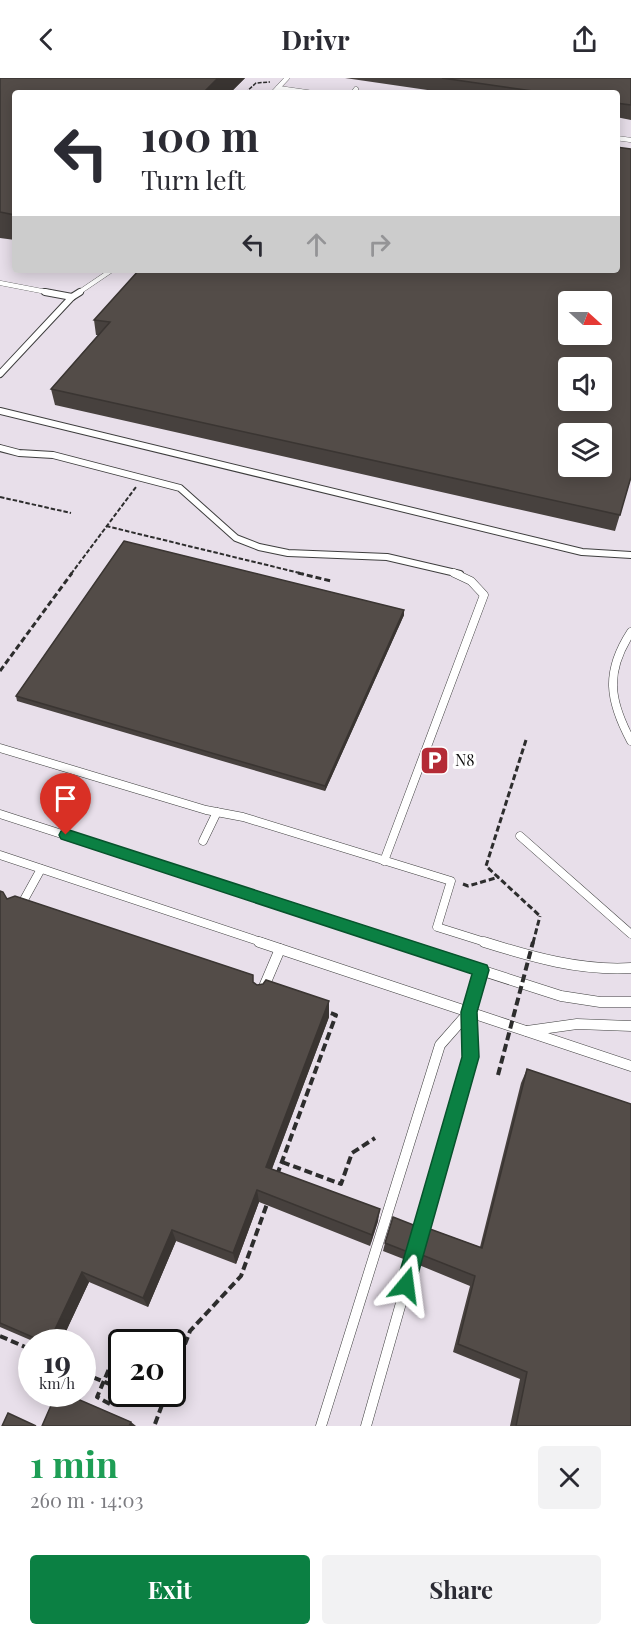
<!DOCTYPE html>
<html lang="en">
<head>
<meta charset="utf-8">
<style>
  body { margin:0; font-family:"Playfair Display",serif; background:#f2f2f3; color:#2b2b33; height:100vh; display:flex; flex-direction:column; font-size:22px; white-space:nowrap }
  * { box-sizing:border-box; margin:0 }
  p { font-size:20px; color:#7c7c81 }
  .icon { flex:none; width:33px; height:33px; fill:none; stroke:currentColor; stroke-width:2; stroke-linecap:round; stroke-linejoin:round }
  .map { position:relative; height:1348px; overflow:hidden }
  .sheet { display:flex; flex-direction:column; background:#fff; flex:1 }
  .sheet>* { flex:none }
  .banner { position:absolute; left:12px; top:12px; width:608px; height:183px; border-radius:6px; box-shadow:0 3px 15px #0003; background:#fff; color:#2b2b33; overflow:hidden }
  .needle { width:39px; rotate:111deg }
  .fabs { position:absolute; left:558px; top:213px; display:grid; gap:12px }
  .fabs a { display:grid; place-items:center; width:54px; height:54px; border-radius:6px; background:#fff; box-shadow:0 3px 15px #0003; font-size:30px }
  .speed { position:absolute; left:18px; top:1251px; display:flex; gap:12px; font-size:30px; font-weight:700; text-align:center }
  .speed>* { display:grid; place-content:center; width:78px; height:78px; border-radius:50%; background:#fff; box-shadow:0 3px 15px #0003; line-height:1 }
  .speed small { font-size:15px; font-weight:400 }
  .speed .limit { border:3px solid #111; border-radius:9px; background:#fff; color:#111 }
  .pin { position:absolute; display:grid; place-items:center; width:51px; height:51px; color:#fff; margin:-62px -26px; border-radius:50% 50% 50% 0; rotate:-45deg; box-shadow:0 0 6px #0007 }
  .pin .icon { rotate:45deg }
  .me { position:absolute; width:66px; margin:-33px; rotate:16deg; stroke-linejoin:round; filter:drop-shadow(0 0 4px #0008) }
  .turn { display:flex; align-items:center; gap:21px; height:126px; padding:0 30px; font-size:27px }
  .turn .icon { width:78px; height:78px; stroke-width:2.5 }
  .turn b { display:block; font-size:42px; line-height:51px }
  .lanes { display:flex; align-items:center; height:57px; padding:0 30px; background:#0003; justify-content:center; gap:30px; direction:ltr }
  .lanes .off { opacity:.35 }
  .round { display:grid; place-items:center; flex:none; width:63px; height:63px; border-radius:6px; background:#f2f2f3 }
  .overview { display:flex; align-items:center; justify-content:space-between; height:102px; padding:0 30px }
  h1 { font-size:36px; font-weight:700; line-height:45px; color:#1e9e55 }
  .cta { display:flex; gap:12px; margin-top:auto; padding:12px 30px }
  .cta a { flex:1; height:69px; border-radius:6px; background:#0b8043; color:#fff; font-size:24px; font-weight:700; line-height:69px; text-align:center }
  .cta a+a { background:#f2f2f3; color:#2b2b33 }
  header { display:flex; justify-content:space-between; align-items:center; height:78px; padding:0 30px; background:#fff; font-size:27px; font-weight:700 }
  .map>svg:first-child { display:block }
</style>
</head>
<body>
<header><svg class="icon" aria-label="back" viewBox="0 0 24 24"><path d="M15 5l-7 7 7 7"/></svg>Drivr<svg class="icon" aria-label="share" viewBox="0 0 24 24"><path d="M12 15V3M7 8l5-5 5 5M5 13v7h14v-7"/></svg></header>
<div class="map">
<svg width="631" height="1348" viewBox="0 0 631 1348">
  <rect width="100%" height="100%" fill="#fef9ea"/>
  <!-- industrial -->
  <path fill="#e8dfea" fill-rule="evenodd" d="M0,0h631v1348h-631zM15,15h601v177h-601zM568,224h34v32h-34zM568,290h34v32h-34zM568,356h34v32h-34zM32,1264h50v52h-50zM122,1264h50v52h-50z"/>
  <g fill="none" stroke-linecap="round" stroke-linejoin="round">
    <defs>
      <g id="service-far3">
        <path d="M278,10l35,5"/>
        <path d="M273,15l14,-15"/>
        <path d="M353,15l3,-4"/>
        <path d="M616,60l15,2"/>
        <path d="M0,205l52,10"/>
        <path d="M78,215l34,-23"/>
      </g>
      <g id="service-far2">
        <path d="M45,214l27,5"/>
        <path d="M0,296l72,-77 8,-5"/>
        <path d="M0,333l582,141 49,3"/>
        <path d="M0,370l19,5 34,2 127,33 56,50 23,9 29,6 99,4 73,17"/>
      </g>
      <g id="service-far1">
        <path d="M631,554c-26,40 -22,68 0,109"/>
        <path d="M0,670l206,62 37,7 208,64 -14,46 51,16"/>
        <path d="M0,736l398,129"/>
        <path d="M520,758l111,98"/>
        <path d="M203,763l14,-29"/>
        <path d="M0,777l264,88"/>
        <path d="M384,783l100,-266 -13,-14 -17,-8"/>
        <path d="M20,829l21,-38"/>
      </g>
      <g id="service">
        <path d="M259,864l372,124"/>
        <path d="M393,864l168,54 39,6h31"/>
        <path d="M484,864c48,15 96,29 147,26"/>
        <path d="M263,911l17,-40"/>
        <path d="M527,953l50,-7 54,2"/>
        <path d="M321,1348l119,-381 29,-33"/>
        <path d="M366,1348l105,-369 -2,-45 12,-42"/>
      </g>
    </defs>
    <!-- service-far3 casing -->
    <use href="#service-far3" stroke="#3e3e3e" stroke-width="5"/>
    <!-- service-far2 casing -->
    <use href="#service-far2" stroke="#3e3e3e" stroke-width="8"/>
    <!-- service-far1 casing -->
    <use href="#service-far1" stroke="#3e3e3e" stroke-width="9"/>
    <!-- service casing -->
    <use href="#service" stroke="#3e3e3e" stroke-width="11"/>
    <!-- path-far3 -->
    <g stroke="#2d2d2d" stroke-width="1.5" stroke-dasharray="4 1.5" stroke-linecap="butt">
      <path d="M324,13l11,2"/>
      <path d="M245,15l11,-10 14,-1"/>
    </g>
    <!-- path-far2 -->
    <g stroke="#2d2d2d" stroke-width="2" stroke-dasharray="4.5 2" stroke-linecap="butt">
      <path d="M0,419l71,16"/>
      <path d="M106,448l198,48"/>
      <path d="M71,496l65,-87"/>
    </g>
    <!-- path-far1 -->
    <g stroke="#2d2d2d" stroke-width="3" stroke-dasharray="6 3" stroke-linecap="butt">
      <path d="M298,495l33,8"/>
      <path d="M0,593l72,-98"/>
      <path d="M526,662l-40,126 54,50"/>
      <path d="M463,806l5,2 31,-9"/>
    </g>
    <!-- path -->
    <g stroke="#2d2d2d" stroke-width="4" stroke-dasharray="8 4" stroke-linecap="butt">
      <path d="M282,1084l59,22 11,-31 23,-15"/>
      <path d="M277,1097l59,-160 -8,-3"/>
      <path d="M0,1258l32,14"/>
      <path d="M82,1295l40,16"/>
      <path d="M172,1300l18,-47 51,-55 26,-72"/>
      <path d="M131,1316h12"/>
      <path d="M110,1326l-13,-7 15,-35 10,4"/>
      <path d="M155,1346l11,-30"/>
    </g>
    <!-- service-far3 -->
    <use href="#service-far3" stroke="#fff" stroke-width="4.5"/>
    <!-- service-far2 -->
    <use href="#service-far2" stroke="#fff" stroke-width="6"/>
    <!-- service-far1 -->
    <use href="#service-far1" stroke="#fff" stroke-width="8"/>
    <!-- service -->
    <use href="#service" stroke="#fff" stroke-width="10"/>
    <!-- path-bridge-far1 -->
    <path stroke="#2d2d2d" stroke-width="3" stroke-dasharray="6 3" stroke-linecap="butt" d="M533,865l7,-27"/>
    <!-- path-bridge -->
    <path stroke="#2d2d2d" stroke-width="4" stroke-dasharray="8 4" stroke-linecap="butt" d="M498,997l35,-133"/>
  </g>
  <!-- wall -->
  <g fill="#47413e">
    <path d="M0,0h245l-15,15h-215v147l-15,-2z"/>
    <path d="M345,0h286v42l-15,-3v-24h-168z"/>
    <path d="M139,192l492,208 -16,53 -560,-126 -4,-16 47,-54h-2l-2,-15z"/>
    <path d="M404,532v5l-79,176 -308,-90 -1,-5z"/>
    <path d="M0,813l7,8 246,83 4,3 72,16v16l-57,152 106,52 -8,25 -111,-44 -23,62 -60,-23 -28,66 -59,-25 -28,60h-26l-35,-15z"/>
    <path d="M527,991l104,357h-121l10,-47 -67,-27 17,-66 -51,-21 11,-36 50,18 41,-164z"/>
    <path d="M416,1148l-10,34 -23,-9 2,-8z"/>
  </g>
  <!-- shaded-wall -->
  <g fill="#3a3532">
    <path d="M218,0h27l-15,15h-27z"/>
    <path d="M404,532v5l-79,176v-5z"/>
    <path d="M329,923v16l-61,162 -2,-12z"/>
    <path d="M257,1112l2,12 -23,62 -3,-11z"/>
    <path d="M380,1131l-2,12 -8,25 2,-11z"/>
    <path d="M172,1152l4,11 -28,66 -5,-9z"/>
    <path d="M82,1194l7,10 -28,60h-12z"/>
    <path d="M131,1344l5,4h-7z"/>
  </g>
  <!-- building -->
  <g fill="#534c48" stroke="#3a3532" stroke-width="1.5" fill-rule="evenodd">
    <path d="M0,0h218l-15,15h-188v122l-15,-3z"/>
    <path d="M442,0h189v27l-15,-2v-10h-69z"/>
    <path d="M616,69l15,2v328l-11,38 -569,-126 59,-67 -16,-2 45,-50h477zM568,224h34v32h-34zM568,290h34v32h-34zM568,356h34v32h-34z"/>
    <path d="M124,463l280,69 -79,176 -309,-90z"/>
    <path d="M0,813l3,1 4,7 8,-3 238,79v7l4,3 6,-1 3,-4 63,21 -63,166 114,42 -8,26 -115,-45 -24,63 -61,-23 -29,68 -61,-26 -33,70h-5l-44,-19z"/>
    <path d="M527,991l104,35v322h-115l11,-54 -69,-28 17,-68 -53,-21 8,-26 52,19z"/>
    <path d="M393,1139l23,9 -8,26 -23,-9z"/>
    <path d="M56,1316h10l65,28 -2,4h-87z"/>
    <path d="M8,1335l28,13h-34z"/>
  </g>
  <!-- route -->
  <path fill="#0b8043" stroke="#07532c" stroke-width="1.5" d="M66,751l421,136 2,5 -12,42 2,45 -66,235 -7,2 -7,-2 -3,-7 66,-228 -1,-45 11,-38 -411,-135 -2,-4 2,-4z"/>
  <!-- icons -->
  <defs>
    <symbol id="parking-square" viewBox="-11 -11 22 22"><rect x="-9" y="-9" width="18" height="18" rx="4" fill="#b42b36" stroke="#fff"/><path d="M-3.5-5.5H1a3.5 3.5 0 0 1 0 7H-1V5.5H-3.5ZM-1-3.4V-.6H.8a1.4 1.4 0 0 0 0-2.8Z" fill="#fff"/></symbol>
  </defs>
  <g fill-rule="evenodd">
    <use href="#parking-square" x="418" y="666" width="33" height="33"/>
  </g>
  <g text-anchor="middle" stroke-width="6" stroke-linejoin="round" paint-order="stroke">
    <!-- poi labels -->
    <g font-size="16" fill="#0b0b0b" stroke="#fff" text-anchor="start">
      <text x="455" y="688">N8</text>
    </g>
  </g>
</svg>
<div class="fabs">
<a><svg class="needle" viewBox="-14 -14 28 28"><path d="M0-13l5 13h-10z" fill="#e53935"/><path d="M0 13l5-13h-10z" fill="#7c7c81"/></svg></a>
<a><svg class="icon" aria-label="sound" viewBox="0 0 24 24"><path d="M4 9h4l5-4v14l-5-4H4zM17 9q2 3 0 6"/></svg></a>
<a><svg class="icon" aria-label="layers" viewBox="0 0 24 24"><path d="M12 4l9 5-9 5-9-5zM3 14l9 5 9-5"/></svg></a>
</div>
<div class="speed"><div>19<small>km/h</small></div><div class="limit">20</div></div>
<div class="pin" style="left:66px;top:757px;background:#d93025"><svg class="icon" aria-label="arrive" viewBox="0 0 24 24"><path d="M6 21V4h12l-3 4 3 4H6"/></svg></div>
<svg class="me" style="left:406px;top:1207px" viewBox="-20 -20 40 40"><path d="M0-17L14 15 0 8-14 15z" fill="#0b8043" stroke="#fff" stroke-width="4"/></svg>
<div class="banner">
<div class="turn"><svg class="icon" aria-label="left" viewBox="0 0 24 24"><path d="M17 20v-9H6M10 6l-5 5 5 5"/></svg><div><b>100 m</b>Turn left</div></div>
<div class="lanes"><svg class="icon" aria-label="left" viewBox="0 0 24 24"><path d="M17 20v-9H6M10 6l-5 5 5 5"/></svg><svg class="icon off" aria-label="ahead" viewBox="0 0 24 24"><path d="M12 20V5M6 11l6-6 6 6"/></svg><svg class="icon off" aria-label="right" viewBox="0 0 24 24"><path d="M7 20v-9h11M14 6l5 5-5 5"/></svg></div>
</div>
</div>
<section class="sheet">
<div class="overview"><div><h1>1 min</h1><p>260 m · 14:03</p></div><a class="round"><svg class="icon" aria-label="close" viewBox="0 0 24 24"><path d="M6 6l12 12M18 6L6 18"/></svg></a></div>
<div class="cta"><a>Exit</a><a>Share</a></div>
</section>
</body>
</html>
